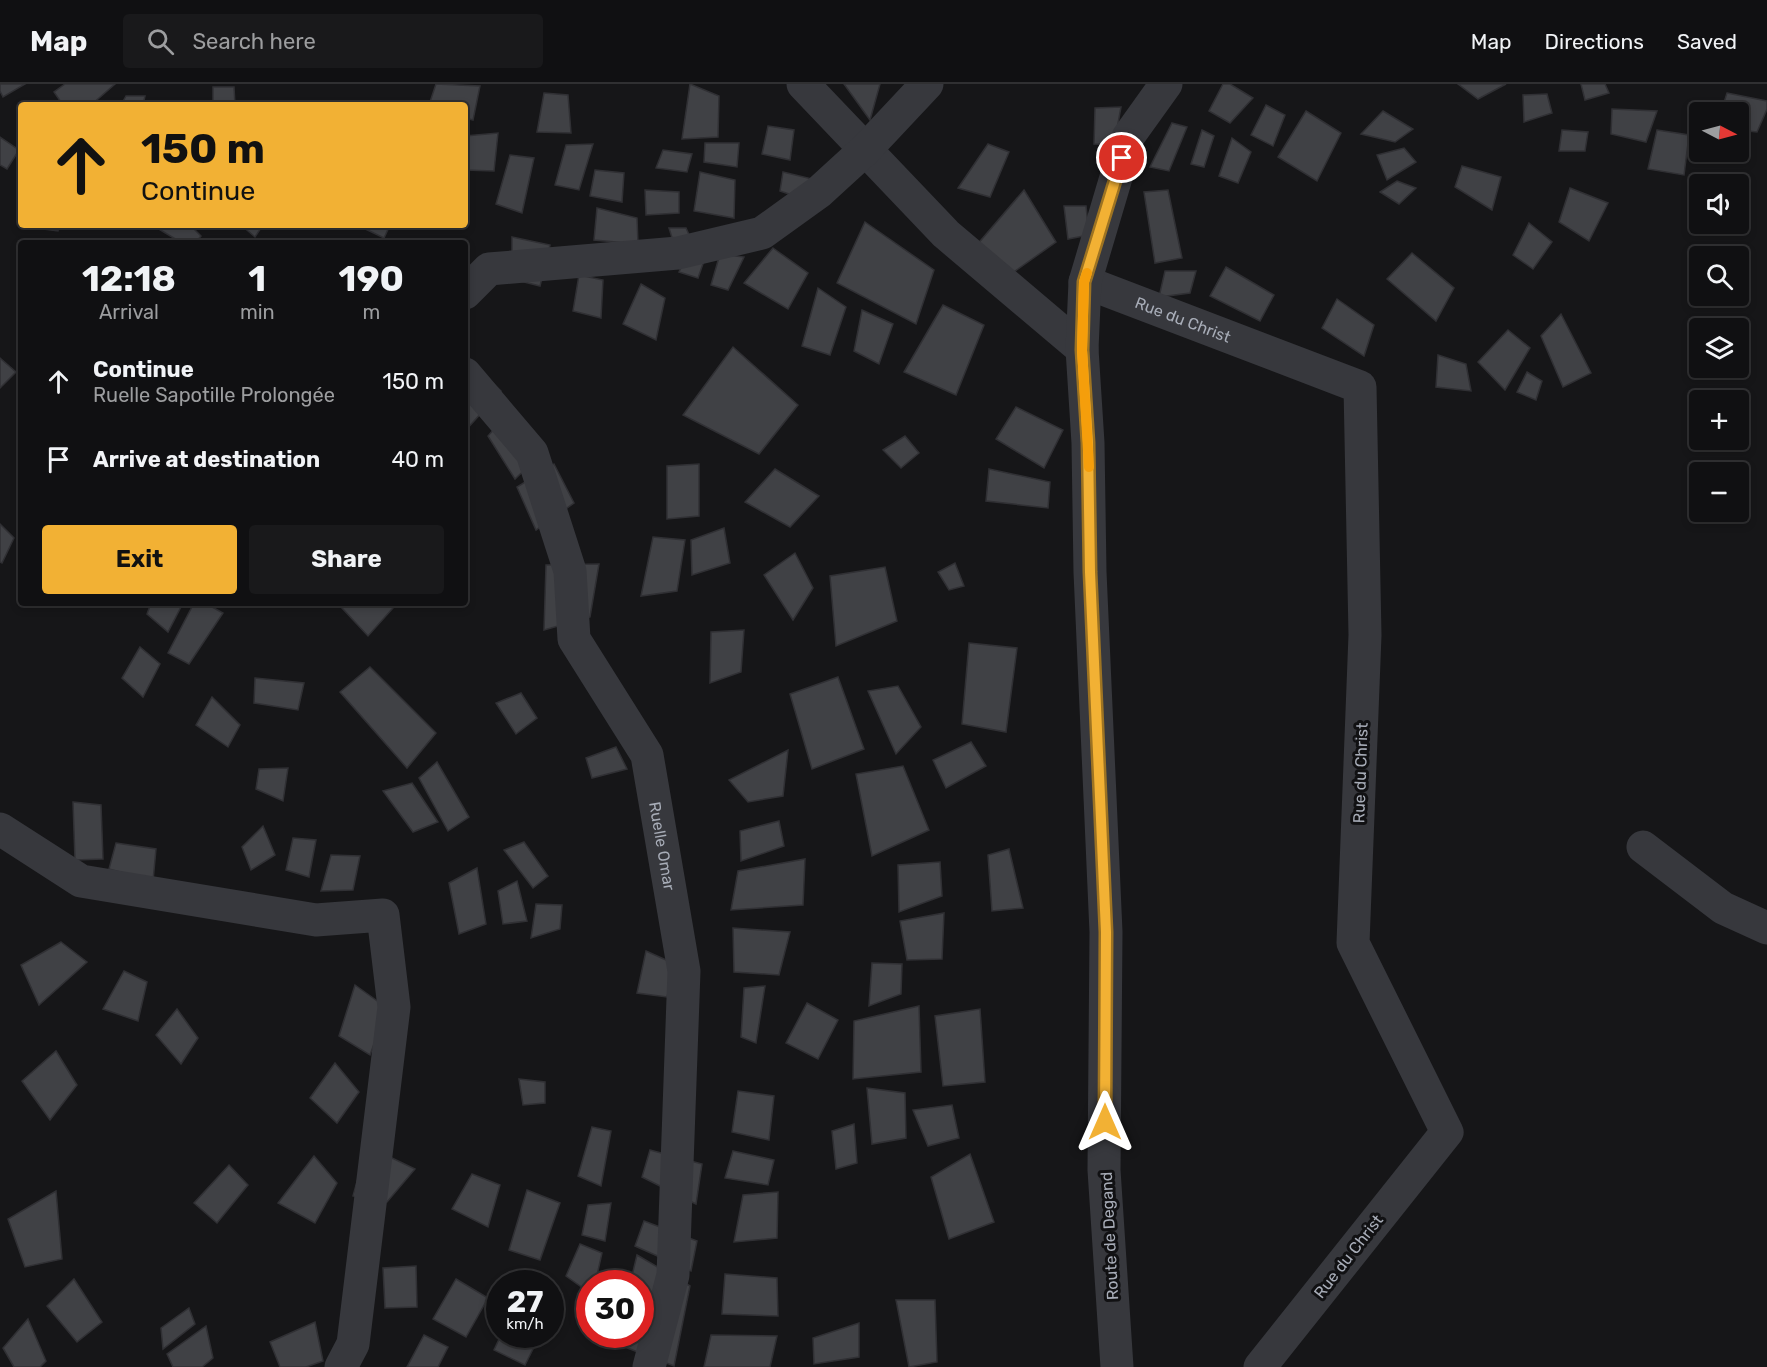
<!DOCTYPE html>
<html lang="en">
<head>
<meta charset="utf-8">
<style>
  body { margin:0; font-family:Rubik,sans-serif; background:#19191b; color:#f1f3f6; height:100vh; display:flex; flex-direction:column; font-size:22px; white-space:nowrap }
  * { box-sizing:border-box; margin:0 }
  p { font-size:20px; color:#9c9d9f }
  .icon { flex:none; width:33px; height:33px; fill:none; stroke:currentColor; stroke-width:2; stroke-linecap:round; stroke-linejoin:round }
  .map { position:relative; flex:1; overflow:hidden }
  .drawer { position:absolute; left:18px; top:156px; width:450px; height:366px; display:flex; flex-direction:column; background:#101012; border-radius:6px; box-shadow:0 3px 9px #0003,0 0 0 2px #303032 }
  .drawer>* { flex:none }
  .banner { position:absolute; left:18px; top:18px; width:450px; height:126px; border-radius:6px; box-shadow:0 3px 9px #0003,0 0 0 2px #303032; background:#f2b134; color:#111; overflow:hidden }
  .needle { width:39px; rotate:96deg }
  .tools { position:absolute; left:1689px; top:18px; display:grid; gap:12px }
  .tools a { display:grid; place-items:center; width:60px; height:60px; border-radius:6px; background:#101012; box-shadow:0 3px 9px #0003,0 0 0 2px #303032; font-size:30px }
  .speed { position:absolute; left:486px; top:1186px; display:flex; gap:12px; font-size:30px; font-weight:700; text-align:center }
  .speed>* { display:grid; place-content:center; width:78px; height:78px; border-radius:50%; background:#101012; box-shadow:0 3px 9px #0003,0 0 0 2px #303032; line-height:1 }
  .speed small { font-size:15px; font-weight:400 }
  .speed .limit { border:9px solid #d22; background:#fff; color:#111 }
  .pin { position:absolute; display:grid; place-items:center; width:51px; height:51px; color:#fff; margin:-26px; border:3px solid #fff; border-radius:50%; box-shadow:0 2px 6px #0007 }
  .me { position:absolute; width:66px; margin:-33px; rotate:0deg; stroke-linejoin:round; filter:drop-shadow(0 0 4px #0008) }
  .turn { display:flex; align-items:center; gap:21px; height:126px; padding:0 24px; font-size:27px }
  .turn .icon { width:78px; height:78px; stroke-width:2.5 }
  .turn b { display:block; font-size:42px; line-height:51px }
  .eta { display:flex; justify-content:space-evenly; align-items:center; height:102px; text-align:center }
  .eta b { font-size:36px; font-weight:700; line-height:42px }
  .cta { display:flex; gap:12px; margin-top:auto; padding:12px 24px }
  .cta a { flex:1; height:69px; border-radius:6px; background:#f2b134; color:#111; font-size:24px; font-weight:700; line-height:69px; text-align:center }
  .cta a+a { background:#19191b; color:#f1f3f6 }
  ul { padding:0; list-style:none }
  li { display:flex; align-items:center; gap:18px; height:78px; padding:0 24px }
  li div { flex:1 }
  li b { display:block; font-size:22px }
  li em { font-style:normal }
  header { display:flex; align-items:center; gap:36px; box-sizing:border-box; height:84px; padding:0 30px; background:#101012; border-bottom:2px solid #303032 }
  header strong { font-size:28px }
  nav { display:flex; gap:33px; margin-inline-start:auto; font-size:21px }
  .search { width:420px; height:54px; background:#19191b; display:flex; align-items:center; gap:15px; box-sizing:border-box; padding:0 21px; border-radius:6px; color:#9c9d9f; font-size:22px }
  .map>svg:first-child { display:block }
</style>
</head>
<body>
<header>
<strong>Map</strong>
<div class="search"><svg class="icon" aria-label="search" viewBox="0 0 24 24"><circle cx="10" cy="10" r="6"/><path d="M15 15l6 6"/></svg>Search here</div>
<nav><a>Map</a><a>Directions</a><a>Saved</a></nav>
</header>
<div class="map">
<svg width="1767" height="1283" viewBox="0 0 1767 1283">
  <rect width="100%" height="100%" fill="#161618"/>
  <!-- building -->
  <g fill="#404145" stroke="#303034" stroke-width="1.5">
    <path d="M0,0h25l-22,13 -3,-6z"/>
    <path d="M65,0h50l-24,21h-28l-9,-13z"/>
    <path d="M436,0l44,2 -7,34 -8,-2v-13h-36z"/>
    <path d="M690,0l29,12 -1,41 -36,2z"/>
    <path d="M844,0h36l-10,36z"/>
    <path d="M1223,0h7l23,14 -23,25 -21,-12z"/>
    <path d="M1458,0h48l-28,15z"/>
    <path d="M1581,0h24l4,9 -24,7z"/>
    <path d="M213,3h21l1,18h-22z"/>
    <path d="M544,9l24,2 3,38 -34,-1z"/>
    <path d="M1727,9l40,8v8l-10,23 -19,-2v-18h-17z"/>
    <path d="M1547,10l5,19 -28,9 -1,-27z"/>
    <path d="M126,12h19l-2,9h-22z"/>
    <path d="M1266,21l19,10 -12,31 -22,-11z"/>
    <path d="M1121,23l-7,38 -20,-1 1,-36z"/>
    <path d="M1612,25l45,2 -11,31 -35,-8z"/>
    <path d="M1306,27l35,22 -24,48 -39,-24z"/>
    <path d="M1383,27l30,18 -18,13 -34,-8z"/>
    <path d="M1172,39l15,4 -18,44 -19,-4z"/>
    <path d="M768,42l26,4 -4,30 -28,-6z"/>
    <path d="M1202,46l12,6 -10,31 -13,-3z"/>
    <path d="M1562,46l26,2 -3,19h-26z"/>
    <path d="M1657,46l32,5 -5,40 -36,-6z"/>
    <path d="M498,49l-4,38 -29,-1v-34z"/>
    <path d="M0,53l19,13 -12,19 -7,-4z"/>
    <path d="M1232,54l19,14 -13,31 -19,-7z"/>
    <path d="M705,59h34l-2,24 -33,-5z"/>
    <path d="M593,60l-14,46 -24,-5 11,-40z"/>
    <path d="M988,60l21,8 -19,45 -32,-9z"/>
    <path d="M1404,64l12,14 -29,18 -10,-25z"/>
    <path d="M663,66l29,4 -5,18 -31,-4z"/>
    <path d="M510,71l24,3 -12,55 -26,-9z"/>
    <path d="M1462,82l39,11 -9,33 -37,-23z"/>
    <path d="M595,86l29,3 -2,29 -32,-6z"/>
    <path d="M700,88l35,8 -1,38 -40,-7z"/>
    <path d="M783,88l29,7 -5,21 -27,-9z"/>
    <path d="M1397,97l19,7 -17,16 -19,-12z"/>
    <path d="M1570,104l38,15 -19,38 -30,-19z"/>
    <path d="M645,106l34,2v21l-33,2z"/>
    <path d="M1024,106l32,52 -45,32 -35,-28z"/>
    <path d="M1168,106l14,68 -27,5 -11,-71z"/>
    <path d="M1064,122h22l3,29 -21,4z"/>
    <path d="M597,124l40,10 1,26 -44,-4z"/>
    <path d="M865,138l69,48 -18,54 -79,-41z"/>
    <path d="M1529,139l23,19 -19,27 -20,-14z"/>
    <path d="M36,141h23l-1,6 -22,-3z"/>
    <path d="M152,141h38l11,11 -6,7h-13z"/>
    <path d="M241,141h22l-8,12z"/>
    <path d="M357,141h33l-6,13z"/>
    <path d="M669,144h17l5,11 -18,2z"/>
    <path d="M512,153l38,8 -10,41 -28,-7z"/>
    <path d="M773,164l35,25 -20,36 -44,-26z"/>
    <path d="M1412,169l42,35 -18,33 -49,-42z"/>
    <path d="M720,170l24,3 -16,33 -17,-5z"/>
    <path d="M705,174l-7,20 -19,-6 5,-11z"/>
    <path d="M1226,183l48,28 -14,26 -50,-25z"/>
    <path d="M1165,187h31l-6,22 -31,4z"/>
    <path d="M579,191l24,5 -2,38 -28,-7z"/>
    <path d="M641,200l24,14 -9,42 -33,-16z"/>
    <path d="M818,204l28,19 -16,48 -28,-9z"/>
    <path d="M1337,215l37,26 -10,31 -42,-28z"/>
    <path d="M943,221l41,20 -28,70 -52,-23z"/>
    <path d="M862,226l31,14 -14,40 -25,-13z"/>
    <path d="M1561,230l30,59 -28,14 -22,-51z"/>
    <path d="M1508,246l22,18 -25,42 -27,-28z"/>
    <path d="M733,263l65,58 -39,49 -76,-39z"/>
    <path d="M1438,271l28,9 5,27 -35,-4z"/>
    <path d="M465,273l36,34 -36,40z"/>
    <path d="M0,274l16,14 -16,16z"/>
    <path d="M1527,288l15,9 -6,19 -19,-8z"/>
    <path d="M1016,323l47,23 -19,38 -48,-29z"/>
    <path d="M511,325l35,40 -31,30 -27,-43z"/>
    <path d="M905,352l14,17 -18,15 -18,-18z"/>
    <path d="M554,380l20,39 -38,27 -19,-43z"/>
    <path d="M699,380v52l-32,3v-53z"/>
    <path d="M775,385l44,27 -29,31 -45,-25z"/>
    <path d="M989,385l61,13 -2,26 -62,-7z"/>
    <path d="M465,410l4,39 -4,1z"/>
    <path d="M0,440l14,14 -12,25 -2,-1z"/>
    <path d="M724,444l6,35 -38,12 -1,-35z"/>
    <path d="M653,453l32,3 -8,51 -36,5z"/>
    <path d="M795,469l18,35 -20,32 -29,-45z"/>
    <path d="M955,479l9,23 -15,4 -11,-18z"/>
    <path d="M599,480l-9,53 -46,13 2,-65z"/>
    <path d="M885,483l12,54 -61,25 -6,-70z"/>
    <path d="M151,519h32l-15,29 -21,-18z"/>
    <path d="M194,519h11l18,10 -34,51 -21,-11z"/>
    <path d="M348,519h41l4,5 -25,28 -26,-28z"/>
    <path d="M744,546l-3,42 -31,11 1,-51z"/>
    <path d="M969,559l48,5 -11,84 -44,-8z"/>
    <path d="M140,563l20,17 -17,33 -21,-19z"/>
    <path d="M370,583l66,66 -29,35 -67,-76z"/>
    <path d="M838,593l26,72 -52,20 -22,-75z"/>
    <path d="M255,594l49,5 -6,27 -44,-7z"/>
    <path d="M898,602l23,41 -25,27 -28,-63z"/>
    <path d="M521,609l16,25 -21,16 -20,-31z"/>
    <path d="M212,613l28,28 -12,22 -32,-22z"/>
    <path d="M971,658l15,24 -40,22 -13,-28z"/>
    <path d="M616,663l11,22 -35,9 -6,-20z"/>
    <path d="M788,666l-5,46 -35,6 -19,-22z"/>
    <path d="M437,678l32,55 -21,14 -29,-53z"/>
    <path d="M903,682l26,64 -57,26 -16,-82z"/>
    <path d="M288,684l-5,33 -27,-12 3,-20z"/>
    <path d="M412,699l26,39 -25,10 -30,-41z"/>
    <path d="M73,718l28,3 2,54 -28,1z"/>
    <path d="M779,737l5,25 -43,15 -1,-30z"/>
    <path d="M263,742l12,29 -24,15 -9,-23z"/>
    <path d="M293,754l23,2 -7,37 -23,-7z"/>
    <path d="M524,758l24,34 -15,12 -29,-38z"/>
    <path d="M116,759l40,6 -3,32 -44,-12z"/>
    <path d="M1009,765l14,59 -31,3 -4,-56z"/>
    <path d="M331,771l29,1 -7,34 -32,1z"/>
    <path d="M805,775l-2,46 -72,5 7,-39z"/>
    <path d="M940,778l2,34 -43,16 -1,-47z"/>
    <path d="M477,784l9,56 -27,10 -10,-51z"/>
    <path d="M517,797l10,40 -24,3 -5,-33z"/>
    <path d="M536,820l26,1 -2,24 -29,9z"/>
    <path d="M944,829l-2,46 -35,1 -7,-39z"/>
    <path d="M733,844l57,4 -11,43 -45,-3z"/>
    <path d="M61,858l26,20 -48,43 -18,-40z"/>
    <path d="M646,867l29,13 -8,33 -30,-4z"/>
    <path d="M872,879l30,1 -1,30 -32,12z"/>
    <path d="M124,887l23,11 -9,39 -35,-12z"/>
    <path d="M355,901l32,23 -17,47 -31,-19z"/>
    <path d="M765,902l-9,57 -15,-6 3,-49z"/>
    <path d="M807,919l31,17 -20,39 -32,-16z"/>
    <path d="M919,922l2,66 -68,7 1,-58z"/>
    <path d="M177,925l21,29 -17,26 -25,-29z"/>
    <path d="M980,925l5,73 -42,4 -8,-70z"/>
    <path d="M56,967l21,34 -27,35 -28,-39z"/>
    <path d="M335,979l24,29 -22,31 -27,-25z"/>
    <path d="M519,995l26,3v21l-22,2z"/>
    <path d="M867,1004l38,5 1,45 -34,6z"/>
    <path d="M738,1007l36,5 -5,44 -37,-8z"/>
    <path d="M952,1021l7,33 -31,8 -15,-36z"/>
    <path d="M854,1040l3,39 -21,6 -4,-38z"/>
    <path d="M592,1043l19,4 -10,55 -23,-10z"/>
    <path d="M367,1062l48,23 -28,33 -34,-6z"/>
    <path d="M650,1066l52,14 -6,40 -54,-27z"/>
    <path d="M733,1067l41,9 -6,25 -43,-7z"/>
    <path d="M970,1070l24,68 -45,17 -18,-62z"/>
    <path d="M314,1072l23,27 -22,40 -37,-20z"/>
    <path d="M229,1081l19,20 -31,38 -23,-20z"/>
    <path d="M472,1090l28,11 -12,42 -36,-18z"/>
    <path d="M527,1106l33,13 -20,57 -31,-10z"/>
    <path d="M56,1107l6,68 -37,8 -17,-48z"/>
    <path d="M778,1108l-1,46 -43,4 9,-47z"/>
    <path d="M611,1119l-6,38 -23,-6 6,-30z"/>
    <path d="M644,1137l53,20 -6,30 -56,-25z"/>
    <path d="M580,1160l22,9 -7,31h-5v9l-24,-17z"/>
    <path d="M637,1171l53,31 -16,80 -57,-22 2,-9h21v-51h-10z"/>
    <path d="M416,1182l1,41 -32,1 -2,-40z"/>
    <path d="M725,1190l52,4 1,38 -56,-2z"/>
    <path d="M74,1195l28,43 -25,20 -30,-36z"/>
    <path d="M456,1195l32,19 -22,39 -33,-18z"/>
    <path d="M896,1216h39l2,62 -28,5z"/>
    <path d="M189,1224l6,16 -32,25 -2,-21z"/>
    <path d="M28,1235l18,42 -6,6h-26l-11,-19z"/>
    <path d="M315,1238l8,39 -17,6h-26l-10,-25z"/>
    <path d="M859,1239v34l-45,7 -1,-26z"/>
    <path d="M206,1242l7,32 -11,9h-29l-6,-13z"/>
    <path d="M424,1251l24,12 -10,20h-31z"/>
    <path d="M501,1251h39l-15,30 -31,-15z"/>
    <path d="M711,1251l66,1 -7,31h-66z"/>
  </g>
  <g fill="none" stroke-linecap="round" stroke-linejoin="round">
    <!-- minor -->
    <g stroke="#37383d" stroke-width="33">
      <path d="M803,0l143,150 136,115"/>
      <path id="s1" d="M1085,198l275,105 5,248 -12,308 94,189 -187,235"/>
      <path d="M465,209l24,-24 189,-16 84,-20 57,-41 47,-43 61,-65"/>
      <path id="s2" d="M465,290l67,79 38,118 4,68 73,116 37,216 -11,304 -24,92"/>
      <path d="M0,745l81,52 235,39 67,-5 11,92 -41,337 -12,23"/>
      <path d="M1643,763l80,61 44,20"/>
      <path d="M1117,1283l-13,-197 2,-238 -16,-360 -2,-129 -6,-94 3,-67 43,-145 38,-53"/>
    </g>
  </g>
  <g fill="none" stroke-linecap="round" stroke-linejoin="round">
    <defs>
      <path id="route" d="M1105,1038l1,-190 -16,-360 -2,-129 -6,-93 2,-68 38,-124"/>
    </defs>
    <!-- route casing -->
    <use href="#route" stroke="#9d7322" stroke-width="15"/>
    <!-- route -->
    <use href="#route" stroke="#f2b134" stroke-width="10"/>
    <!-- slow -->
    <path stroke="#f59e0b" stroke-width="10" d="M1087,189l-3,9 -2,68 7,117"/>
  </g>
  <g text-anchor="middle" stroke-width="6" stroke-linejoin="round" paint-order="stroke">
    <!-- street labels -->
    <g font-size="16" fill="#a8adb8" stroke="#111113">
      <text dy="6" stroke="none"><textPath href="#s1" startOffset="105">Rue du Christ</textPath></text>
      <text transform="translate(1360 689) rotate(-88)" y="6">Rue du Christ</text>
      <text dy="6" stroke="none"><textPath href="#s2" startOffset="525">Ruelle Omar</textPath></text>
      <text transform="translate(1109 1152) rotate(-93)" y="6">Route de Degand</text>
      <text transform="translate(1348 1172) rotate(-52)" y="6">Rue du Christ</text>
    </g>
  </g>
</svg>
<div class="tools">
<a><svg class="needle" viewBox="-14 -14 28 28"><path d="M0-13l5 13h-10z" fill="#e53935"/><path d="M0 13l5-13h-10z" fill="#9c9d9f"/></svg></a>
<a><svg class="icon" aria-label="sound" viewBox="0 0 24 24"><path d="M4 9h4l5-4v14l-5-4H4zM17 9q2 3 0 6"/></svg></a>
<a><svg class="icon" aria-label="search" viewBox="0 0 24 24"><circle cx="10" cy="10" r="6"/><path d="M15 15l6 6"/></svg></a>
<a><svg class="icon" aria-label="layers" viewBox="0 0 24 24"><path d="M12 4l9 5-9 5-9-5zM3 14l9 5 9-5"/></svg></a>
<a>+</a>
<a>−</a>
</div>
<div class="speed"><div>27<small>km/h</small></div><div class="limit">30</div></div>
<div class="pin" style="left:1122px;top:74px;background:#d93025"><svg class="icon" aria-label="arrive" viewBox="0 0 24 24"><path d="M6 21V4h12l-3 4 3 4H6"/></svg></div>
<svg class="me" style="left:1105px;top:1038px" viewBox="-20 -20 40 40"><path d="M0-17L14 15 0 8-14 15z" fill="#f2b134" stroke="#fff" stroke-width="4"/></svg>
<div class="banner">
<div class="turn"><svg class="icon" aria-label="ahead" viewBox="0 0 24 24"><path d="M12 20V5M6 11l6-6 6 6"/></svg><div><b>150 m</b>Continue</div></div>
</div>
<section class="drawer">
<div class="eta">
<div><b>12:18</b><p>Arrival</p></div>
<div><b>1</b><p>min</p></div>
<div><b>190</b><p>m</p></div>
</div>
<ul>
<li><svg class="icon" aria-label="ahead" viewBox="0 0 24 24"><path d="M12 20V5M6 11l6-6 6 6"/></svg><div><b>Continue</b><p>Ruelle Sapotille Prolongée</p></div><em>150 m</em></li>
<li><svg class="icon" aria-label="arrive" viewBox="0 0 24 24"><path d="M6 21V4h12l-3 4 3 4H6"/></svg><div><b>Arrive at destination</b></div><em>40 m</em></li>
</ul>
<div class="cta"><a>Exit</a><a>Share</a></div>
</section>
</div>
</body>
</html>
